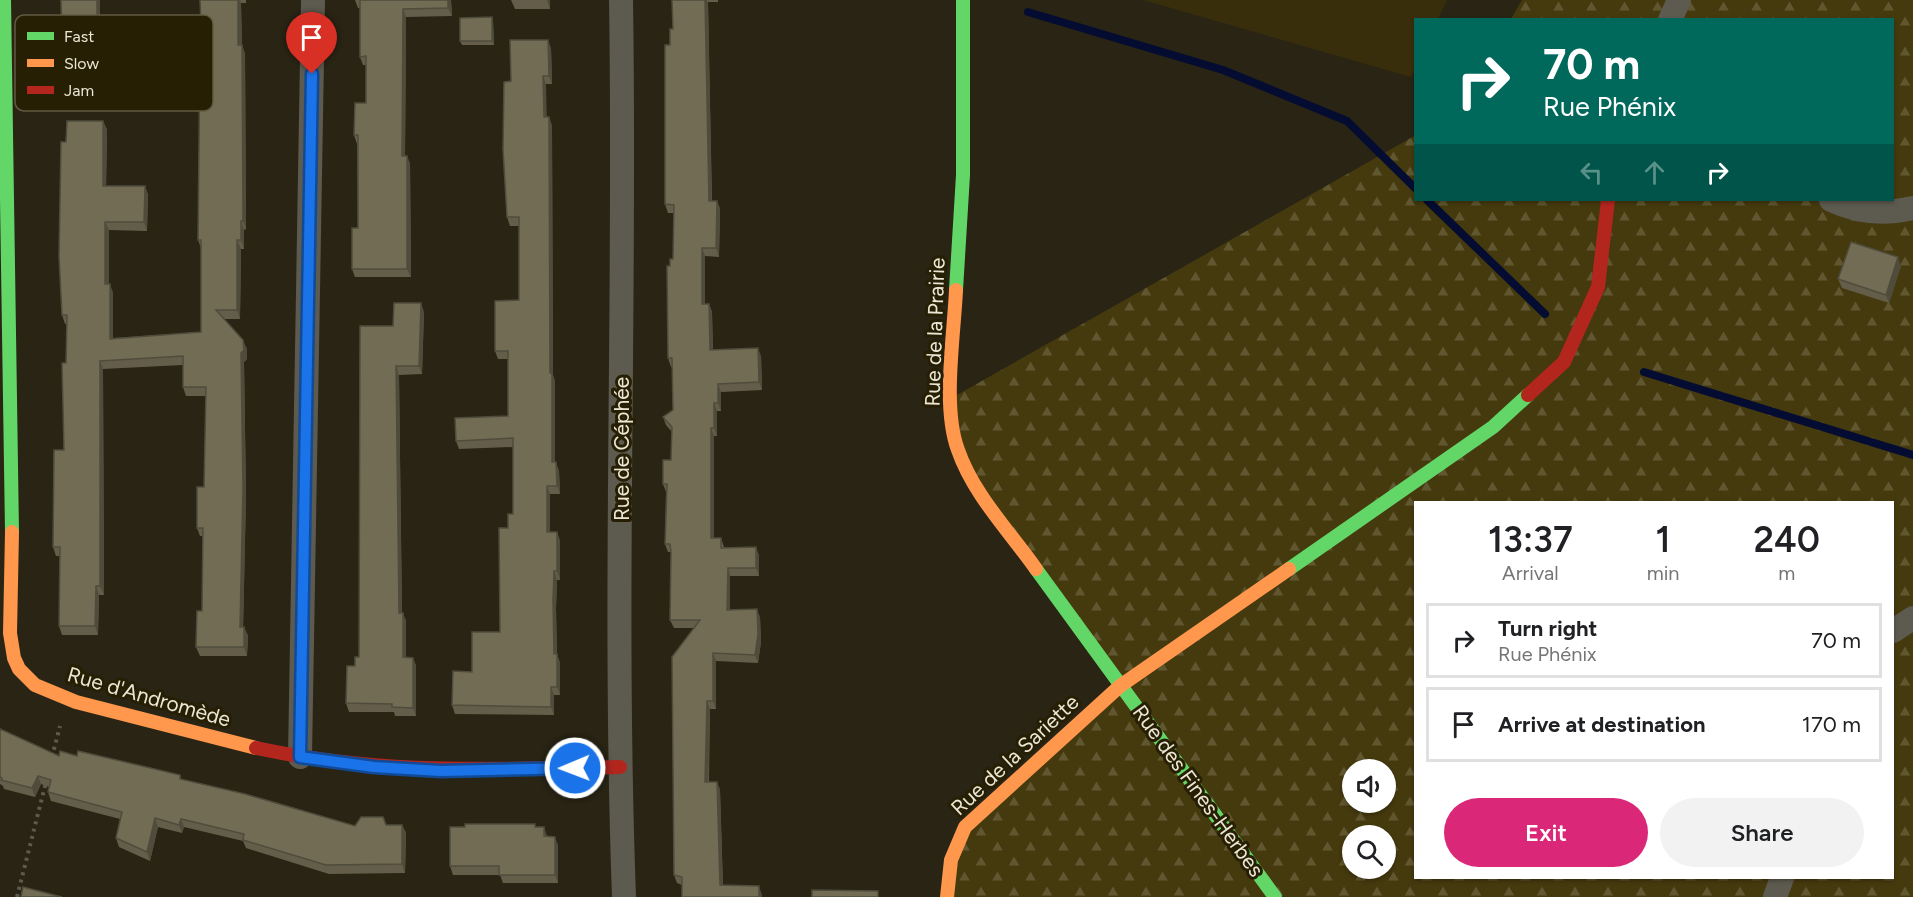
<!DOCTYPE html>
<html lang="en">
<head>
<meta charset="utf-8">
<style>
  body { margin:0; font-family:Figtree,sans-serif; background:#f2f2f2; color:#202124; height:100vh; display:flex; flex-direction:column; font-size:22px; white-space:nowrap }
  * { box-sizing:border-box; margin:0 }
  p { font-size:20px; color:#757577 }
  .icon { flex:none; width:33px; height:33px; fill:none; stroke:currentColor; stroke-width:2; stroke-linecap:round; stroke-linejoin:round }
  .map { position:relative; flex:1; overflow:hidden }
  .panel { position:absolute; left:1414px; top:501px; width:480px; height:378px; display:flex; flex-direction:column; background:#fff; border-radius:0px; box-shadow:0 2px 4px #0004 }
  .panel>* { flex:none }
  .top-card { position:absolute; left:1414px; top:18px; width:480px; height:183px; border-radius:0px; box-shadow:0 2px 4px #0004; background:#00695c; color:#fff; overflow:hidden }
  .fabs { position:absolute; left:1342px; top:759px; display:grid; gap:12px }
  .fabs a { display:grid; place-items:center; width:54px; height:54px; border-radius:50%; background:#fff; box-shadow:0 2px 4px #0004; font-size:30px }
  .pin { position:absolute; display:grid; place-items:center; width:51px; height:51px; color:#fff; margin:-62px -26px; border-radius:50% 50% 50% 0; rotate:-45deg; box-shadow:0 0 6px #0007 }
  .pin .icon { rotate:45deg }
  .me { position:absolute; width:66px; margin:-33px; rotate:269deg; stroke-linejoin:round; filter:drop-shadow(0 0 4px #0008) }
  .turn { display:flex; align-items:center; gap:21px; height:126px; padding:0 30px; font-size:27px }
  .turn .icon { width:78px; height:78px; stroke-width:2.5 }
  .turn b { display:block; font-size:42px; line-height:51px }
  .lanes { display:flex; align-items:center; height:57px; padding:0 30px; background:#0003; justify-content:center; gap:30px; direction:ltr }
  .lanes .off { opacity:.35 }
  .eta { display:flex; justify-content:space-evenly; align-items:center; height:102px; text-align:center }
  .eta b { font-size:36px; font-weight:600; line-height:42px }
  .cta { display:flex; gap:12px; margin-top:auto; padding:12px 30px }
  .cta a { flex:1; height:69px; border-radius:36px; background:#db2777; color:#fff; font-size:24px; font-weight:600; line-height:69px; text-align:center }
  .cta a+a { background:#f2f2f2; color:#202124 }
  ul { padding:0; list-style:none }
  li { display:flex; align-items:center; gap:18px; height:75px; margin:0 12px 9px; padding:0 18px; border:3px solid #e0e0e0; border-radius:0px }
  li div { flex:1 }
  li b { display:block; font-size:22px }
  li em { font-style:normal }
  .map>svg:first-child { display:block }
</style>
</head>
<body>
<div class="map">
<svg width="1913" height="897" viewBox="0 0 1913 897">
  <defs>
    <pattern id="forest-firs" width="22" height="20" patternUnits="userSpaceOnUse" patternTransform="scale(1.5)"><rect width="22" height="20" fill="#45390e"/><path d="M5 1l3.5 6h-7zM16 11l3.5 6h-7z" fill="#605630"/></pattern>
  </defs>
  <rect width="100%" height="100%" fill="#292414"/>
  <!-- built -->
  <path fill="#392e0c" d="M1143,0h304l-9,19 -22,1v46l-5,11z"/>
  <!-- forest -->
  <path fill="url(#forest-firs)" fill-rule="evenodd" d="M1522,0h391v897h-966l8,-53 165,-158 -148,-206 -22,-81 466,-264v65h477v-180l-382,-1zM1416,502h477v376h-477zM1353,770h33v32h-33zM1353,836h33v32h-33z"/>
  <g fill="none" stroke-linecap="round" stroke-linejoin="round">
    <!-- stream -->
    <g stroke="#040d31" stroke-width="8">
      <path d="M1028,12l195,58 124,51 69,68"/>
      <path d="M1427,200l118,114"/>
      <path d="M1644,372l269,83"/>
    </g>
    <!-- path -->
    <g stroke="#5d5a50" stroke-width="4" stroke-dasharray="3 4.5" stroke-linecap="butt">
      <path d="M52,757l8,-31"/>
      <path d="M17,897l29,-115"/>
    </g>
    <!-- street -->
    <g stroke="#5d5a4f" stroke-width="24">
      <path d="M621,0c5,299 -8,598 3,897"/>
      <path d="M1670,20l9,-20"/>
      <path d="M1831,200c27,13 53,15 82,8"/>
      <path d="M1893,631l20,-13"/>
      <path d="M300,757l13,-757"/>
      <path d="M1775,897l7,-19"/>
    </g>
    <!-- fast -->
    <g stroke="#63d668" stroke-width="14">
      <path d="M4,0l8,532"/>
      <path d="M956,290l7,-115v-175"/>
      <path d="M1036,569l239,328"/>
      <path d="M1289,569l204,-142 35,-32"/>
    </g>
    <!-- slow -->
    <g stroke="#ff974d" stroke-width="14">
      <path d="M956,290c-2,46 -14,118 2,160 15,44 52,82 78,119"/>
      <path d="M12,532l-2,101 4,25 5,11 16,16 41,17 180,46"/>
      <path d="M947,897l4,-37 14,-33 155,-141 169,-117"/>
    </g>
    <!-- jam -->
    <g stroke="#b3261e" stroke-width="14">
      <path d="M1528,395l36,-33 34,-75 10,-87"/>
      <path d="M256,748c127,27 237,21 364,19"/>
    </g>
  </g>
  <!-- wall -->
  <g fill="#635d49">
    <path d="M200,0h46v3h-5l1,42 3,9 1,175 -2,1v19h-3l-1,70h-16l23,30v10l-3,3 2,134 -3,131h1l4,9 -1,20h-47l-4,-9 6,-36 1,-75h-3l-3,-8 7,-41 2,-91h-20l-3,-9v-22l-80,4 1,226h-5l-1,40h-36l-3,-9 1,-70h-4l-3,-9 11,-97 3,-126h-2l-3,-9 4,-173 37,-21 4,9 -1,56h39l3,9 -1,36 -38,-1v54l4,9v45l88,-6v-84l-3,-8 2,-185h-42l-3,-9 46,-22z"/>
    <path d="M355,0h96l1,16 -46,1 -1,139h2l3,8 1,113h-56l-3,-8 6,-41 -1,-84 -3,-9 12,-32v-38h-3l-3,-8v-49h-2z"/>
    <path d="M511,0h39v9h-35z"/>
    <path d="M672,0h46v2h-10l4,199h5l3,8 -1,48 -14,-1v48h4l3,8 1,38 48,6 1,34 -41,2v19h-4v25h-3v102h7l3,9 35,8v21h-29v34l30,7 1,25 -3,21 -42,-2v48h-6l-1,73h8l3,8 3,95 39,10 -80,-10 -5,-2 -3,-8 20,-247h-20l-4,-8 1,-68h-3l-3,-8 1,-52 -3,-8 8,-24 1,-28 -6,-7 -3,-8 10,-7 -1,-43h-1l-3,-9 2,-92 3,-7 1,-46h-6l-3,-9 5,-159 3,-16z"/>
    <path d="M100,20h4l3,8 -1,63 -47,-1 -3,-8 6,-31z"/>
    <path d="M493,21l1,24h-32l-2,-4z"/>
    <path d="M551,48l1,36h-6v33h3l3,9 1,249 2,6v81l4,9 1,23h-10v38h7l3,9v39h-3l-1,29 1,45 3,9v32h-6v20l-99,-1 -3,-9 20,-33 28,-40 8,-104 5,-14v-67l-54,2 -3,-8 52,-25v-57h-10l-3,-8 24,-51v-74h-9l-3,-9 4,-136z"/>
    <path d="M1901,266l-12,37 -47,-15 -4,-9z"/>
    <path d="M424,312l-2,62 -23,1 3,238 4,8v36l7,1 3,8v50h-21l-1,-4h-45l-3,-9 9,-37 4,-9 34,-331z"/>
    <path d="M0,729l59,27h18l103,19 1,5 174,46 47,-1 4,8 -1,40 -76,1 -83,-26 -3,-7 -59,-14 -2,6 -24,-6 -8,34 -31,-14 -3,-9 4,-19 -69,-18 -3,-9 1,-5 -8,-3 -6,13 -31,-8 -1,-3 -3,-2z"/>
    <path d="M536,827l22,18v38h-55l-3,-8h-47l-3,-9z"/>
  </g>
  <!-- shaded-wall -->
  <g fill="#504c3c">
    <path d="M97,0h3v29l-3,-9z"/>
    <path d="M238,0h2l1,3 1,51 -4,-9z"/>
    <path d="M448,0h3l1,16 -4,-8z"/>
    <path d="M547,0h3v9z"/>
    <path d="M705,0h2l1,2 4,207 -3,-8z"/>
    <path d="M403,9l3,8 -1,147 -3,-8z"/>
    <path d="M492,17l1,4 1,24 -2,-4z"/>
    <path d="M104,20l3,8 -1,63 -3,-8z"/>
    <path d="M548,40l3,8 1,36 -3,-8z"/>
    <path d="M242,45l3,9 1,175 -3,-8z"/>
    <path d="M543,76l3,8 1,42 -3,-9z"/>
    <path d="M549,117l3,9 1,249 2,6v90l-3,-9 -2,-89z"/>
    <path d="M103,121l4,9 -1,65 -3,-9z"/>
    <path d="M407,156l3,8 1,113 -4,-8z"/>
    <path d="M145,186l3,9 -1,36 -3,-9z"/>
    <path d="M717,201l3,8 -1,48 -3,-9z"/>
    <path d="M241,221l3,9v19l-3,-9z"/>
    <path d="M105,222l4,8v63l-4,-9z"/>
    <path d="M237,240l4,9 -1,70 -3,-9z"/>
    <path d="M702,248l3,8v56l-3,-8z"/>
    <path d="M1898,257l3,9 -12,37 -3,-8z"/>
    <path d="M110,284l3,9v54l-3,-8z"/>
    <path d="M421,303l3,9 -2,62 -3,-8z"/>
    <path d="M709,304l3,8 1,46 -3,-8z"/>
    <path d="M243,340l4,9v10l-3,3 2,134 -3,140 -3,-9 1,-274z"/>
    <path d="M758,348l3,8 1,34 -3,-8z"/>
    <path d="M100,361l3,8 1,226 -4,-9z"/>
    <path d="M396,366l3,9 3,246 -3,-8z"/>
    <path d="M718,384l3,8v19l-3,-8z"/>
    <path d="M714,403l3,8v25l-3,-8z"/>
    <path d="M711,428l3,8v111l-3,-9z"/>
    <path d="M556,462l3,9 1,23 -3,-8z"/>
    <path d="M547,486l3,8v47l-3,-9z"/>
    <path d="M557,532l3,9v39l-3,-9z"/>
    <path d="M756,547l3,8v21l-3,-8z"/>
    <path d="M728,568l2,8v42l-3,-8z"/>
    <path d="M554,571l3,9 -1,29 1,54 -3,-9 -1,-53z"/>
    <path d="M96,586l3,9 -1,40 -3,-9z"/>
    <path d="M757,609l3,8 1,25 -3,21 -3,-8z"/>
    <path d="M403,613l3,8v45l-3,-9z"/>
    <path d="M244,627l4,9 -1,20 -3,-9z"/>
    <path d="M713,653l3,8v48l-3,-8z"/>
    <path d="M557,654l3,9v32l-3,-8z"/>
    <path d="M413,658l3,8v50l-3,-8z"/>
    <path d="M551,687l3,8v20l-3,-8z"/>
    <path d="M707,701l3,8 -2,81 -3,-8z"/>
    <path d="M38,776l3,8 -6,13 -3,-9z"/>
    <path d="M717,782l3,8 3,104 -3,-9z"/>
    <path d="M155,818l3,9 -8,34 -3,-9z"/>
    <path d="M181,819l3,8 -2,6 -3,-8z"/>
    <path d="M402,825l4,8 -1,40 -3,-9z"/>
    <path d="M544,827l3,9v9l-3,-9z"/>
    <path d="M555,837l3,8v38l-3,-8z"/>
    <path d="M759,886l3,9v2h-3z"/>
  </g>
  <!-- building -->
  <g fill="#736c55" stroke="#504c3c" stroke-width="1.5">
    <path d="M61,0h36v20h7l-1,63 -47,-1v-32l6,1z"/>
    <path d="M200,0h38v45h4l1,176h-2v19h-4v70h-21l27,30 1,10 -3,3 2,135 -3,139h4v20h-48l1,-36h5l1,-83h-6v-41h7l2,-100h-23v-31l-83,5v225h-4l-1,40h-36l1,-79h-7l1,-97h10l-2,-87h4l1,-48h-5l-3,-59 2,-114h5l1,-21h36v65h42l-1,36h-39v62h5v55l91,-7v-92h-3l2,-194h-45v-22h46z"/>
    <path d="M360,0h88v8l-45,1 -1,147h5v113h-55v-41h6v-93h-4l1,-32h11v-47l-6,1z"/>
    <path d="M672,0h33l4,201h8l-1,47h-14v56h7l1,46 48,-2 1,34 -41,2v19h-4v25h-3v110h10v10l35,-1v21h-28l-1,42 30,-1 1,25 -3,21 -42,-2v48h-6l-2,81h12l3,103 39,1v11h-77v-20l-8,-2 -2,-218 28,-37h-30l1,-68 -1,-8h-5l2,-60h-4v-24h8l1,-33 -9,-10 10,-7 -1,-52h-4l-1,-92h3v-7h3l1,-54 -9,-1v-159h5v-16h3z"/>
    <path d="M492,17v24h-32v-23z"/>
    <path d="M510,40h38l1,36h-6l1,41h5l1,256h2v89h4l1,24h-10v46h10v39h-3l-1,30 1,53h3v33h-6v20l-99,-2 1,-34 19,1v-40h28l-1,-104h9v-14h5v-76l-57,3 -1,-23 53,-2v-65h-13v-50l24,-1v-83h-12l-4,-68 1,-67 7,-1z"/>
    <path d="M1851,242l47,15 -12,38 -48,-16z"/>
    <path d="M394,303h27l-2,63h-23l3,247h4v44l10,1v50l-21,-1v-3l-46,-1 1,-37h8v-9h4l1,-331h33z"/>
    <path d="M0,729l59,27 1,-5 17,5 1,-5 64,15 38,9v4l65,15 110,32 6,-9h22l3,8h16v39l-76,1 -83,-25 1,-6 -63,-15 -2,6 -24,-7 -8,34 -31,-14 6,-26 -74,-20 3,-12 -13,-4 -6,12 -31,-8 1,-2 -2,-1z"/>
    <path d="M465,824h70v3h9v9l11,1v38h-56v-9h-49v-39h15z"/>
    <path d="M23,887l39,10h-41z"/>
    <path d="M812,890l66,1v6h-66z"/>
  </g>
  <g fill="none" stroke-linecap="round" stroke-linejoin="round">
    <defs>
      <path id="route" d="M312,74l-12,683 74,10 67,4 134,-3"/>
    </defs>
    <!-- route casing -->
    <use href="#route" stroke="#114b97" stroke-width="15"/>
    <!-- route -->
    <use href="#route" stroke="#1a73e8" stroke-width="10"/>
  </g>
  <g text-anchor="middle" stroke-width="6" stroke-linejoin="round" paint-order="stroke">
    <!-- street labels -->
    <g font-size="21" fill="#ebe6d5" stroke="#271f03">
      <text transform="translate(935 332) rotate(-88)" y="7">Rue de la Prairie</text>
      <text transform="translate(622 449) rotate(-90)" y="7">Rue de Céphée</text>
      <text transform="translate(149 697) rotate(16)" y="7">Rue d'Andromède</text>
      <text transform="translate(1015 755) rotate(-43)" y="7">Rue de la Sariette</text>
      <text transform="translate(1198 791) rotate(54)" y="7">Rue des Fines-Herbes</text>
    </g>
  </g>
  <!-- legend -->
  <rect x="15" y="15" width="198" height="96" rx="9" fill="#271f03" stroke="#625b42" stroke-width="1.5"/>
  <rect x="27" y="32" width="27" height="8" fill="#63d668"/>
  <rect x="27" y="59" width="27" height="8" fill="#ff974d"/>
  <rect x="27" y="86" width="27" height="8" fill="#b3261e"/>
  <g font-size="16" fill="#ebe6d5">
    <text x="64" y="42">Fast</text>
    <text x="64" y="69">Slow</text>
    <text x="64" y="96">Jam</text>
  </g>
</svg>
<div class="fabs">
<a><svg class="icon" aria-label="sound" viewBox="0 0 24 24"><path d="M4 9h4l5-4v14l-5-4H4zM17 9q2 3 0 6"/></svg></a>
<a><svg class="icon" aria-label="search" viewBox="0 0 24 24"><circle cx="10" cy="10" r="6"/><path d="M15 15l6 6"/></svg></a>
</div>
<div class="pin" style="left:312px;top:74px;background:#d93025"><svg class="icon" aria-label="arrive" viewBox="0 0 24 24"><path d="M6 21V4h12l-3 4 3 4H6"/></svg></div>
<svg class="me" style="left:575px;top:768px" viewBox="-20 -20 40 40"><circle r="17" fill="#1a73e8" stroke="#fff" stroke-width="3"/><path d="M0-11L8 9 0 5-8 9z" fill="#fff"/></svg>
<div class="top-card">
<div class="turn"><svg class="icon" aria-label="right" viewBox="0 0 24 24"><path d="M7 20v-9h11M14 6l5 5-5 5"/></svg><div><b>70 m</b>Rue Phénix</div></div>
<div class="lanes"><svg class="icon off" aria-label="left" viewBox="0 0 24 24"><path d="M17 20v-9H6M10 6l-5 5 5 5"/></svg><svg class="icon off" aria-label="ahead" viewBox="0 0 24 24"><path d="M12 20V5M6 11l6-6 6 6"/></svg><svg class="icon" aria-label="right" viewBox="0 0 24 24"><path d="M7 20v-9h11M14 6l5 5-5 5"/></svg></div>
</div>
<section class="panel">
<div class="eta">
<div><b>13:37</b><p>Arrival</p></div>
<div><b>1</b><p>min</p></div>
<div><b>240</b><p>m</p></div>
</div>
<ul>
<li><svg class="icon" aria-label="right" viewBox="0 0 24 24"><path d="M7 20v-9h11M14 6l5 5-5 5"/></svg><div><b>Turn right</b><p>Rue Phénix</p></div><em>70 m</em></li>
<li><svg class="icon" aria-label="arrive" viewBox="0 0 24 24"><path d="M6 21V4h12l-3 4 3 4H6"/></svg><div><b>Arrive at destination</b></div><em>170 m</em></li>
</ul>
<div class="cta"><a>Exit</a><a>Share</a></div>
</section>
</div>
</body>
</html>
